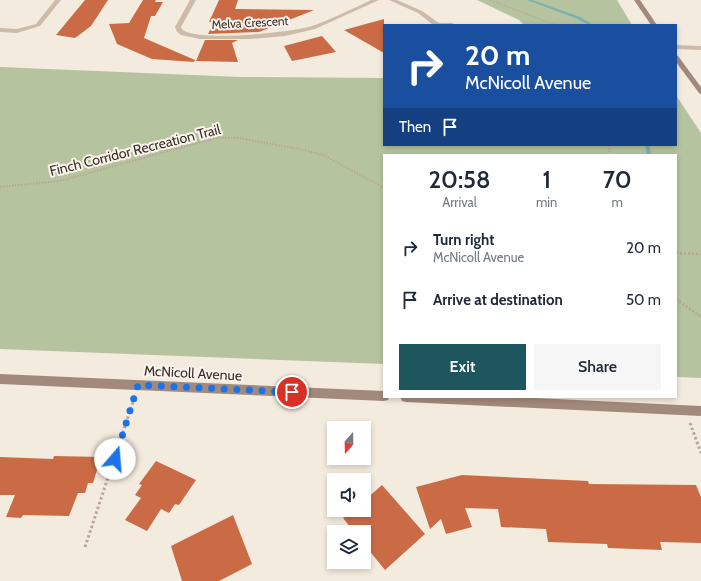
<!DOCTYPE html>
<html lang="en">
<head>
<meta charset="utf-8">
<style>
  body { margin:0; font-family:Cabin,sans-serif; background:#f6f6f7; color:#1f2937; height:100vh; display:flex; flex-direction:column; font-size:15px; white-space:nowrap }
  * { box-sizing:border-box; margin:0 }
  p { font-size:13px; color:#747a83 }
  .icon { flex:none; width:22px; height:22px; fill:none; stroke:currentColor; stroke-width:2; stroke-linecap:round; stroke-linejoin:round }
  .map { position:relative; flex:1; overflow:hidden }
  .details { position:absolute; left:383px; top:154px; width:294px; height:244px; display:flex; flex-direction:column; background:#fff; border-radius:0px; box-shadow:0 2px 6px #0003 }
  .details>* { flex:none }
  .hud { position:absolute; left:383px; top:24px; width:294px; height:122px; border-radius:0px; box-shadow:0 2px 6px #0003; background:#1a4fa0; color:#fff; overflow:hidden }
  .needle { width:26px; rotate:200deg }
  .fabs { position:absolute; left:327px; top:421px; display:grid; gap:8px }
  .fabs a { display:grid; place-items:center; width:44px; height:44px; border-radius:0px; background:#fff; box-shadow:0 2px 6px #0003; font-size:20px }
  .pin { position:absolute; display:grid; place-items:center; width:34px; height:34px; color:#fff; margin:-17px; border:2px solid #fff; border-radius:50%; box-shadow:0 1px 4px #0007 }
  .me { position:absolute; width:44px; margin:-22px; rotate:18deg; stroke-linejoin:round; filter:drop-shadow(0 0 3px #0008) }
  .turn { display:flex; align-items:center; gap:14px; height:84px; padding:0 16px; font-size:18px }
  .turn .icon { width:52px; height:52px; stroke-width:2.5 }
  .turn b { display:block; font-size:28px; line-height:34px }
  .then { display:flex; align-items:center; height:38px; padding:0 16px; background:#0003; gap:8px; font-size:15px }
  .eta { display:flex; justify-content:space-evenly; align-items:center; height:68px; text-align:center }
  .eta b { font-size:24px; font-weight:600; line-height:28px }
  .button { display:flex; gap:8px; margin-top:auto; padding:8px 16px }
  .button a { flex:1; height:46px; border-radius:0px; background:#1d575d; color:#fff; font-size:16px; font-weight:600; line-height:46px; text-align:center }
  .button a+a { background:#f6f6f7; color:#1f2937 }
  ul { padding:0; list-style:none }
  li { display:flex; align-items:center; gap:12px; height:52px; padding:0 16px }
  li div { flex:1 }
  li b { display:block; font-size:15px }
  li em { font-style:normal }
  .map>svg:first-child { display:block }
</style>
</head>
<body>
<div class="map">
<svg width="701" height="581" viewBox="0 0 701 581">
  <rect width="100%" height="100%" fill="#f4ebdf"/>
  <!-- green -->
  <g fill="#b5c49e">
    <path d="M477,0h140l15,25h-108l-5,-5z"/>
    <path d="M0,67l241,10 143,1v67h292v-50l25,38v245l-25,-1v-222h-292v209l-384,-15z"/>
  </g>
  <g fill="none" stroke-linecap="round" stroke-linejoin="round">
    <!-- stream -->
    <g fill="#7caeb2" fill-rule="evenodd">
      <path d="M527,0h5l48,17 13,8h-4l-11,-6z"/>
      <path d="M645,145h4l2,10h-4z"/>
    </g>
  </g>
  <!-- building -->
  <g fill="#ca6b46">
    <path d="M85,0h23l-17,26 -16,12 -19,-3z"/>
    <path d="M143,0h13l-1,2h8l-8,14h-4l-7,22 51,22 -1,2 -42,-3 -35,-15 -8,-20 20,-1z"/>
    <path d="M219,0h19l-3,9 79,1 -55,22 -51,2 6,-12h-5z"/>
    <path d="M384,19v34l-40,-23z"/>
    <path d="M322,36l14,16 -44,9 -8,-15z"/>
    <path d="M205,40h33l-6,3 6,19 -42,-1z"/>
    <path d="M54,456l47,1 -8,26h-5l-3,10h-7l-9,23 -46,-1 -2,3 -15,-1 9,-22h-15v-38l53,2z"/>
    <path d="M156,461l40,19 -17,25 -4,-1 -6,9 -8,-4 -14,22 -22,-11 16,-22 -6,-3 7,-10 -3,-1z"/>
    <path d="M462,475l126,6 1,3 107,1 5,12v46l-41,-1 2,8 -54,-2 -1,-4 -59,-2 -2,-13 -45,-2 -3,-18 -33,-1 7,19 -26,7 -5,-15 -11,10 -14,-42z"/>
    <path d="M382,485l43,49 -40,36 -21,-26v-12h-10l-11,-14 10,-8h11v-9z"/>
    <path d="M233,515l19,49 -33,17h-37l-11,-35z"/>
  </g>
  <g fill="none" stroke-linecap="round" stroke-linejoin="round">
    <!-- path-far3 -->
    <path stroke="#b9a594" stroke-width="1.5" stroke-dasharray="1.5 1.5" stroke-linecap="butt" d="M490,0l65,25"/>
    <!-- path-far2 -->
    <g stroke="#b9a594" stroke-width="2" stroke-dasharray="1.5 1.5" stroke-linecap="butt">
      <path d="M609,145l1,10"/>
      <path d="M0,187l60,-6 145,-40 13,-3h21l65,12 19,5 61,33"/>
    </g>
    <!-- path-far1 -->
    <g stroke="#b9a594" stroke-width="2.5" stroke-dasharray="2 2" stroke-linecap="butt">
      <path d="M676,253l25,1"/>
      <path d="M676,299l25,18"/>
    </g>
    <!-- path -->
    <g stroke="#b9a594" stroke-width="3" stroke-dasharray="2.5 2.5" stroke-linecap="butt">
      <path d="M690,423l11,30"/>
      <path d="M85,547l49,-148"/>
    </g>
    <!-- minor -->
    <g fill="#cdbbaa" fill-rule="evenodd">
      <path d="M55,0h6l-21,26 -23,7 -17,-1v-4l17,1 19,-5z"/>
      <path d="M190,0h6l-15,27c4,17 115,5 131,-1 20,-7 40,-17 59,-26h8l-64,29 -30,7 -35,3h-50l-19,-4 -4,-3 -2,-5z"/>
      <path d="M389,0h8l25,11 17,12h13l3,2h-24l1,-1 -14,-11z"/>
      <path d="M676,45l25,1v4l-25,-1z"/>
    </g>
    <!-- secondary -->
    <g fill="#a18a7b" fill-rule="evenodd">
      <path d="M634,0h6l17,25h-6z"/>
      <path d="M676,55l2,1 23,31v7l-2,-1 -23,-31z"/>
      <path d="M0,374l384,17v6h5l-1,3 -4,1 -384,-17z"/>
      <path d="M400,397h114l187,9v10l-295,-14 -4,-1z"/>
    </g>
  </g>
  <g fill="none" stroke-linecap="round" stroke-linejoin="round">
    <!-- route -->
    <path stroke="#1a73e8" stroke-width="7" stroke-dasharray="0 12.6" d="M115,459l23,-74 154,7"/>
  </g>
  <g text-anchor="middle" stroke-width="4" stroke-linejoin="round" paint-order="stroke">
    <!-- far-street labels -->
    <g font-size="12" fill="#3a2f2a" stroke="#fbf4ec">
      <text transform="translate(250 23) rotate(-3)" y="4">Melva Crescent</text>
    </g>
    <!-- street labels -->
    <g font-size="14" fill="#3a2f2a" stroke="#fbf4ec">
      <text transform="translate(135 150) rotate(-14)" y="5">Finch Corridor Recreation Trail</text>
      <text transform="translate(193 373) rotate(3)" y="5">McNicoll Avenue</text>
    </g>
  </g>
</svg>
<div class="fabs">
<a><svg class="needle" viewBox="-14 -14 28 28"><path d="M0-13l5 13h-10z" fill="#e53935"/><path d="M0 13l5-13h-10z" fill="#747a83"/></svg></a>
<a><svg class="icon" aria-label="sound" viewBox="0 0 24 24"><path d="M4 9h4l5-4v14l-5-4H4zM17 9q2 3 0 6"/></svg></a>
<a><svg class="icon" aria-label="layers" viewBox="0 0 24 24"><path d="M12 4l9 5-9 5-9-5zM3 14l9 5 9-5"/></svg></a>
</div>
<div class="pin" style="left:292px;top:392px;background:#d93025"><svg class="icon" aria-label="arrive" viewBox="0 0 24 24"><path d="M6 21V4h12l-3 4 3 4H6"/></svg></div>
<svg class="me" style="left:115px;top:459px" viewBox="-20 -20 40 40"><circle r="19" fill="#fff"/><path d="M0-13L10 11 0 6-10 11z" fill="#1a73e8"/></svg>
<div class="hud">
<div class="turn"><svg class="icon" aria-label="right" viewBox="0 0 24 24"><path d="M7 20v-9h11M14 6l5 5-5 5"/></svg><div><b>20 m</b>McNicoll Avenue</div></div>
<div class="then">Then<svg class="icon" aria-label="arrive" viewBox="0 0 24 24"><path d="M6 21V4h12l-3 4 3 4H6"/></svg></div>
</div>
<section class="details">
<div class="eta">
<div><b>20:58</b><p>Arrival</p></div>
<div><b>1</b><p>min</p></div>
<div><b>70</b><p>m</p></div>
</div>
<ul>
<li><svg class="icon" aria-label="right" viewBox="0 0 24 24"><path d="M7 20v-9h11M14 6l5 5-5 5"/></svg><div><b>Turn right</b><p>McNicoll Avenue</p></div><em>20 m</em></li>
<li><svg class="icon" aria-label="arrive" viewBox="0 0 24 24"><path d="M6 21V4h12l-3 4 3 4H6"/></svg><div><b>Arrive at destination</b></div><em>50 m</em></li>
</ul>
<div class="button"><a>Exit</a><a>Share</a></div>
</section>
</div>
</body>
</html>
